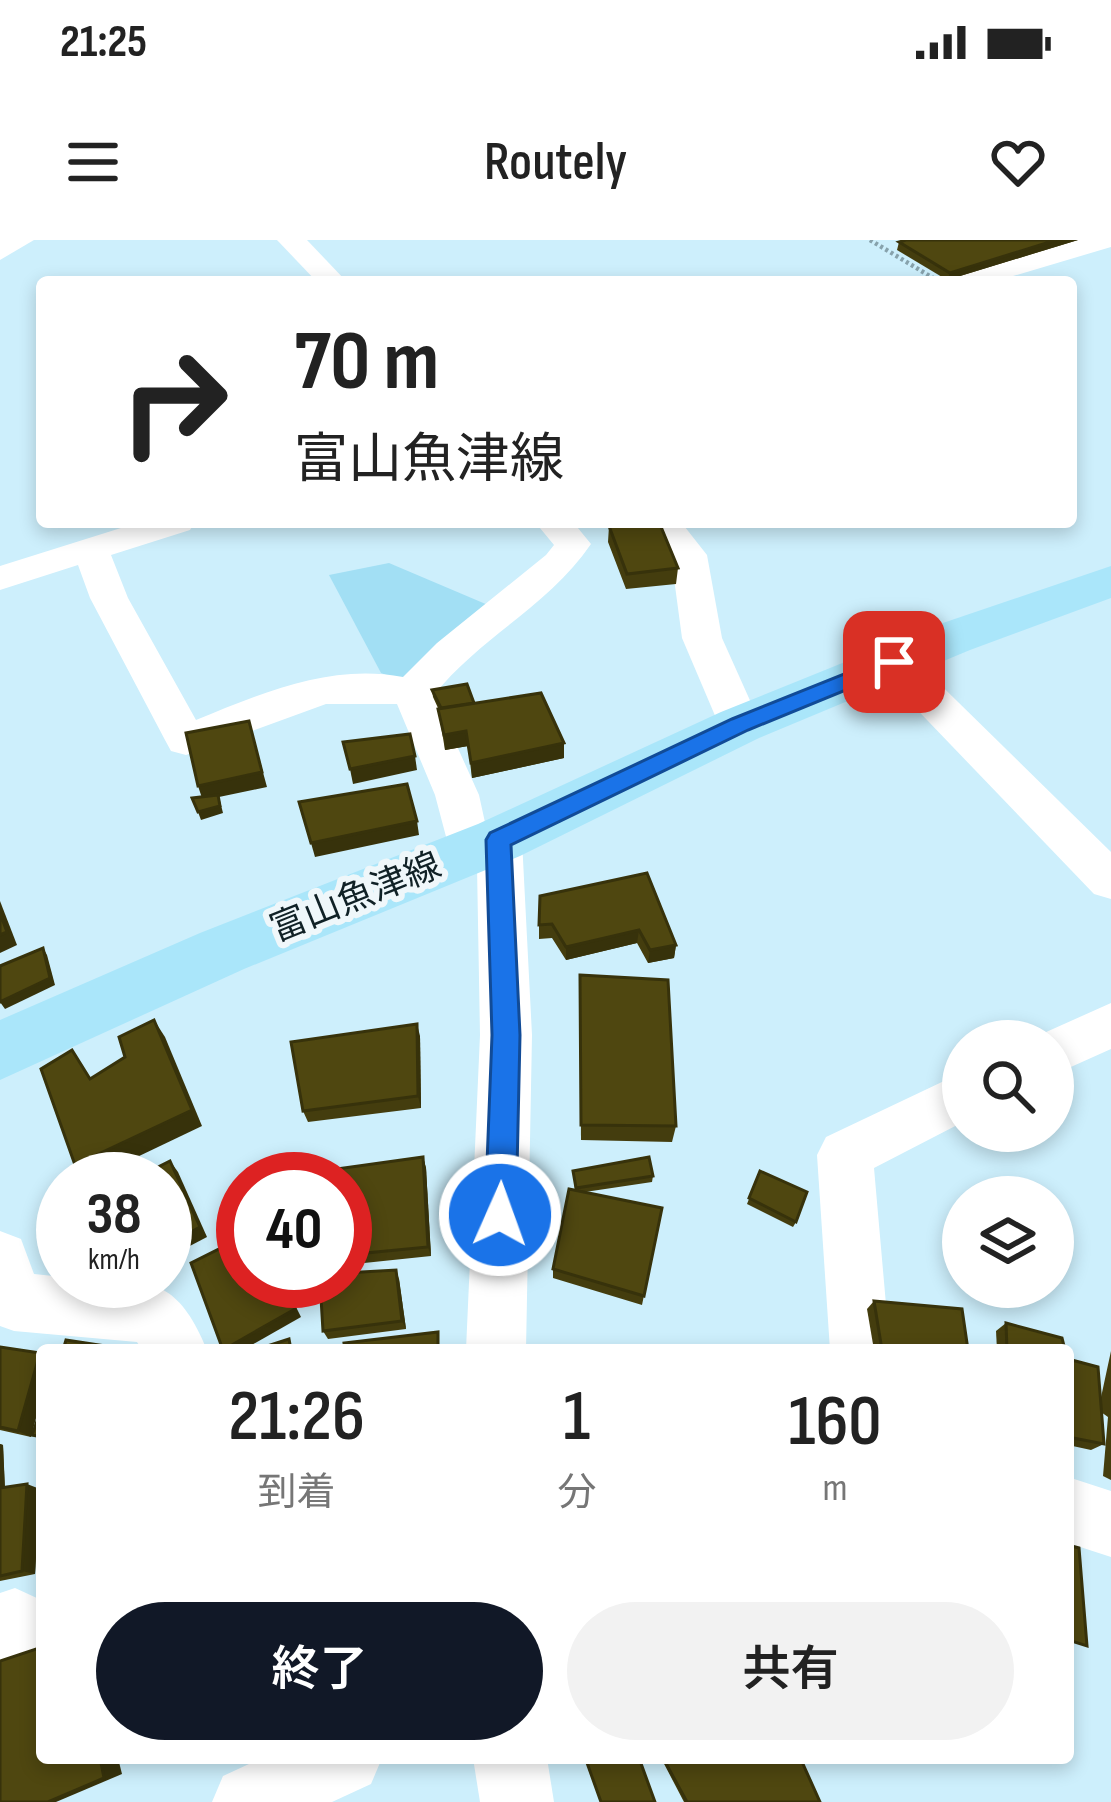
<!DOCTYPE html>
<html lang="ja">
<head>
<meta charset="utf-8">
<style>
  body { margin:0; font-family:"Sofia Sans Condensed","Noto Sans JP",sans-serif; background:#f2f2f2; color:#222; height:100vh; display:flex; flex-direction:column; font-size:45px; white-space:nowrap }
  * { box-sizing:border-box; margin:0 }
  p { font-size:39px; color:#767676 }
  .icon { flex:none; width:66px; height:66px; fill:none; stroke:currentColor; stroke-width:2; stroke-linecap:round; stroke-linejoin:round }
  .map { position:relative; flex:1; overflow:hidden }
  .sheet { position:absolute; left:36px; top:1104px; width:1038px; height:420px; display:flex; flex-direction:column; background:#fff; border-radius:12px; box-shadow:0 6px 18px #0003 }
  .sheet>* { flex:none }
  .banner { position:absolute; left:36px; top:36px; width:1041px; height:252px; border-radius:12px; box-shadow:0 6px 18px #0003; background:#fff; color:#222; overflow:hidden }
  .tools { position:absolute; left:942px; top:780px; display:grid; gap:24px }
  .tools a { display:grid; place-items:center; width:132px; height:132px; border-radius:50%; background:#fff; box-shadow:0 6px 18px #0003; font-size:60px }
  .speed { position:absolute; left:36px; top:912px; display:flex; gap:24px; font-size:60px; font-weight:700; text-align:center }
  .speed>* { display:grid; place-content:center; width:156px; height:156px; border-radius:50%; background:#fff; box-shadow:0 6px 18px #0003; line-height:1 }
  .speed small { font-size:30px; font-weight:400 }
  .speed .limit { border:18px solid #d22; background:#fff; color:#111 }
  .pin { position:absolute; display:grid; place-items:center; width:102px; height:102px; color:#fff; margin:-51px; border-radius:24px; box-shadow:0 6px 18px #0006 }
  .me { position:absolute; width:132px; margin:-66px; rotate:2deg; stroke-linejoin:round; filter:drop-shadow(0 0 9px #0008) }
  .turn { display:flex; align-items:center; gap:42px; height:252px; padding:0 60px; font-size:54px }
  .turn .icon { width:156px; height:156px; stroke-width:2.5 }
  .turn b { display:block; font-size:84px; line-height:102px }
  .eta { display:flex; justify-content:space-evenly; align-items:center; height:204px; text-align:center }
  .eta b { font-size:72px; font-weight:600; line-height:84px }
  .action { display:flex; gap:24px; margin-top:auto; padding:24px 60px }
  .action a { flex:1; height:138px; border-radius:72px; background:#111827; color:#fff; font-size:48px; font-weight:600; line-height:138px; text-align:center }
  .action a+a { background:#f2f2f2; color:#222 }
  .status { display:flex; justify-content:space-between; align-items:center; height:84px; padding:0 60px; background:#fff; direction:ltr }
  .status svg { height:33px; fill:currentColor }
  header { display:flex; justify-content:space-between; align-items:center; height:156px; padding:0 60px; background:#fff; font-size:54px; font-weight:600 }
  .map>svg:first-child { display:block }
</style>
</head>
<body>
<div class="status"><b>21:25</b><svg viewBox="0 0 49 12"><path d="M0 12V9h3v3zM5 12V6h3v6zM10 12V3h3v9zM15 12V0h3v12zM26 1h20v11H26zM47 4h2v5h-2z"/></svg></div>
<header><svg class="icon" aria-label="menu" viewBox="0 0 24 24"><path d="M4 6h16M4 12h16M4 18h16"/></svg>Routely<svg class="icon" aria-label="heart" viewBox="0 0 24 24"><path d="M12 20l-8-8c-3-5 5-10 8-4 3-6 11-1 8 4z"/></svg></header>
<div class="map">
<svg width="1111" height="1562" viewBox="0 0 1111 1562">
  <rect width="100%" height="100%" fill="#cdeffc"/>
  <!-- green -->
  <path fill="#a2dff4" d="M389,323l99,42 -86,76 -21,-8 -52,-98z"/>
  <g fill="none" stroke-linecap="round" stroke-linejoin="round">
    <!-- path -->
    <path stroke="#87a2ac" stroke-width="4.5" stroke-dasharray="3 3" stroke-linecap="butt" d="M870,0l63,38"/>
    <!-- minor -->
    <g fill="#fff" fill-rule="evenodd">
      <path d="M0,0h34l-34,20z"/>
      <path d="M277,0h30l40,42h-30z"/>
      <path d="M1076,0h35v7l-118,35h-44l4,-6z"/>
      <path d="M140,282h55l-5,8 -79,25 17,43 68,122c66,-27 135,-57 207,-43l34,-34 109,-88 8,-10 -19,-23h38l18,22c-42,62 -111,93 -157,151l45,100 7,32 13,-4 16,5 7,12 10,195 -6,315h-60l14,-315 -3,-169 -24,-3 -18,-68 -38,-91h-71l-140,51 -15,-4 -6,-11 -75,-142 -12,-33 -78,25v-24z"/>
      <path d="M644,282h37l26,33 15,83 39,87 -6,10 -15,5 -15,-5 -6,-10 -37,-87 -11,-82z"/>
      <path d="M894,409l14,4 203,199v47l-17,-5 -214,-223 -6,-9 6,-9z"/>
      <path d="M1111,763v46l-58,26v-34h-20l2,-4z"/>
      <path d="M963,832v50l-89,46 16,182h-60l-13,-195 9,-18z"/>
      <path d="M0,991l21,8 13,35 29,3v4c78,0 111,-12 144,69h-65l-5,-8 -123,-11 -14,-5z"/>
      <path d="M1068,1237l43,14v66l-43,-14z"/>
      <path d="M15,1348l24,11 3,42 -3,6 -39,16v-70z"/>
      <path d="M262,1518h120l-11,26 -39,18h-120l11,-26z"/>
      <path d="M473,1518h74l7,44h-74z"/>
    </g>
    <!-- major -->
    <path fill="#aae6fa" fill-rule="evenodd" d="M1111,326v32l-141,52 -211,88 -239,118 -276,113 -244,111v-60l200,-87 278,-109 243,-112 213,-86z"/>
  </g>
  <!-- wall -->
  <g fill="#443d0e">
    <path d="M1078,0l-131,40 -50,-30 2,-8z"/>
    <path d="M606,282h53l19,46 -2,16 -50,5 -18,-47 1,-16 23,-3 -25,1z"/>
    <path d="M432,450l43,13 89,40v15l-92,20 -4,-32 -23,4 -7,-42 -5,-11z"/>
    <path d="M647,633l29,72 -2,13 -26,5 -11,-20 -71,17 -14,-22 -13,1v-14z"/>
    <path d="M580,753l96,133 -4,16 -91,-2z"/>
    <path d="M420,796l1,72 -113,14 -5,-11z"/>
    <path d="M423,917l3,11 5,88 -86,9v-86z"/>
    <path d="M573,931l80,5 -1,6 -67,10 77,16 -20,97 -89,-27v-9l22,-79z"/>
    <path d="M760,931l36,51 -3,5 -46,-23z"/>
    <path d="M399,1039l7,50 -78,10 -5,-8z"/>
    <path d="M874,1061l94,49h-94l-7,-41z"/>
    <path d="M1006,1083l59,27h-68l-1,-19z"/>
    <path d="M0,1107l31,90 -31,-7z"/>
    <path d="M1111,1111v129l-8,-4 5,-59 -7,-5 3,32 -13,6 -23,-5v-86l32,43z"/>
    <path d="M0,1204l3,1 2,43 35,1 -5,85 -35,7z"/>
    <path d="M661,1518h147l-5,6 17,38h-136z"/>
  </g>
  <!-- shaded-wall -->
  <g fill="#37320b">
    <path d="M1056,0h22l-131,40 3,-7z"/>
    <path d="M249,481l18,66 -48,10 4,16 -22,7 -3,-8 5,-11 -5,-15z"/>
    <path d="M466,491l2,15 -23,4 -1,-15z"/>
    <path d="M564,503v15l-92,20 -1,-15z"/>
    <path d="M415,516l2,14 -64,14 -3,-15z"/>
    <path d="M417,581l2,14 -104,22 -4,-14z"/>
    <path d="M0,661l17,44 -17,8z"/>
    <path d="M639,690l-2,13 -71,17v-13z"/>
    <path d="M676,705l-2,13 -26,5 2,-13z"/>
    <path d="M43,708l4,7 8,30 -50,24 -5,-7z"/>
    <path d="M154,780l11,17 37,89 -111,53h-4l-12,-14z"/>
    <path d="M417,784l3,12 1,72 -3,-12z"/>
    <path d="M423,917l3,11 5,88 -3,-9z"/>
    <path d="M170,921l8,11 29,65 -42,22z"/>
    <path d="M396,1030l3,9 7,50 -4,-8z"/>
    <path d="M281,1041h2l18,36 -58,33h-20z"/>
    <path d="M40,1113l2,1v42l-11,41 -13,-6z"/>
    <path d="M0,1204l3,1 2,49 -5,-2z"/>
    <path d="M27,1244l13,5 -5,85 -13,-3z"/>
    <path d="M100,1518h18l4,16 -66,28h-8z"/>
  </g>
  <!-- building -->
  <g fill="#4f4710" stroke="#37320b" stroke-width="3">
    <path d="M906,0h150l-106,33 -51,-31z"/>
    <path d="M636,282h23l19,46 -51,6 -18,-48z"/>
    <path d="M467,444l7,19 -33,5 -9,-18z"/>
    <path d="M541,453l23,50 -93,20 -5,-32 -22,4 -6,-26z"/>
    <path d="M249,481l13,51 -64,14 -12,-53z"/>
    <path d="M410,494l5,22 -65,13 -7,-27z"/>
    <path d="M407,544l10,37 -106,22 -12,-41z"/>
    <path d="M218,555l2,11 -22,6 -6,-14z"/>
    <path d="M647,633l29,72 -26,5 -11,-20 -73,17 -14,-23 -13,1 1,-29z"/>
    <path d="M0,673l7,19 -7,3z"/>
    <path d="M43,708l7,30 -50,24v-36z"/>
    <path d="M580,735l88,5 8,146 -95,-1z"/>
    <path d="M154,780l38,90 -117,55 -34,-96 31,-19 18,29 35,-22 -6,-20z"/>
    <path d="M417,784l1,72 -115,15 -12,-69z"/>
    <path d="M423,917l5,90 -83,8v-76h-30v-7z"/>
    <path d="M649,917l4,19 -77,12 -3,-17z"/>
    <path d="M170,921l30,66 -35,19v-67h-31z"/>
    <path d="M760,931l47,21 -11,30 -47,-24z"/>
    <path d="M569,949l93,19 -18,88 -91,-27z"/>
    <path d="M243,997v44h38l14,28 -72,41 -32,-87z"/>
    <path d="M396,1030l6,51 -79,10 -3,-50h25v-8z"/>
    <path d="M874,1061l88,8 6,41h-86z"/>
    <path d="M1006,1083l56,15 3,12h-58z"/>
    <path d="M438,1092v18h-93l-1,-7z"/>
    <path d="M289,1099l2,11h-36z"/>
    <path d="M66,1100l46,7 -1,3h-48z"/>
    <path d="M0,1107l40,6 -22,78 -18,-4z"/>
    <path d="M1068,1119l30,8 6,77 -36,-7z"/>
    <path d="M42,1167v30l-10,-2z"/>
    <path d="M27,1244l-5,87 -22,5v-88z"/>
    <path d="M1068,1305l11,3 8,98 -19,-6z"/>
    <path d="M42,1407v111h58l4,20 -56,24h-48v-141z"/>
    <path d="M593,1518h46l16,44h-54l-15,-42z"/>
    <path d="M663,1518h145l-5,6 17,38h-133z"/>
  </g>
  <!-- route -->
  <path fill="#1a73e8" stroke="#114b97" stroke-width="3" d="M894,414l8,2v11l-154,63 -237,115 9,190 -4,180 -5,10 -11,4 -10,-4 -5,-10 7,-180 -6,-195 4,-7 242,-114z"/>
  <g text-anchor="middle" stroke-width="12" stroke-linejoin="round" paint-order="stroke">
    <!-- street labels -->
    <g font-size="36" fill="#102126" stroke="#eff7fa">
      <text transform="translate(355 656) rotate(-22)" y="13">富山魚津線</text>
    </g>
  </g>
</svg>
<div class="tools">
<a><svg class="icon" aria-label="search" viewBox="0 0 24 24"><circle cx="10" cy="10" r="6"/><path d="M15 15l6 6"/></svg></a>
<a><svg class="icon" aria-label="layers" viewBox="0 0 24 24"><path d="M12 4l9 5-9 5-9-5zM3 14l9 5 9-5"/></svg></a>
</div>
<div class="speed"><div>38<small>km/h</small></div><div class="limit">40</div></div>
<div class="pin" style="left:894px;top:422px;background:#d93025"><svg class="icon" aria-label="arrive" viewBox="0 0 24 24"><path d="M6 21V4h12l-3 4 3 4H6"/></svg></div>
<svg class="me" style="left:500px;top:975px" viewBox="-20 -20 40 40"><circle r="17" fill="#1a73e8" stroke="#fff" stroke-width="3"/><path d="M0-11L8 9 0 5-8 9z" fill="#fff"/></svg>
<div class="banner">
<div class="turn"><svg class="icon" aria-label="right" viewBox="0 0 24 24"><path d="M7 20v-9h11M14 6l5 5-5 5"/></svg><div><b>70 m</b>富山魚津線</div></div>
</div>
<section class="sheet">
<div class="eta">
<div><b>21:26</b><p>到着</p></div>
<div><b>1</b><p>分</p></div>
<div><b>160</b><p>m</p></div>
</div>
<div class="action"><a>終了</a><a>共有</a></div>
</section>
</div>
</body>
</html>
